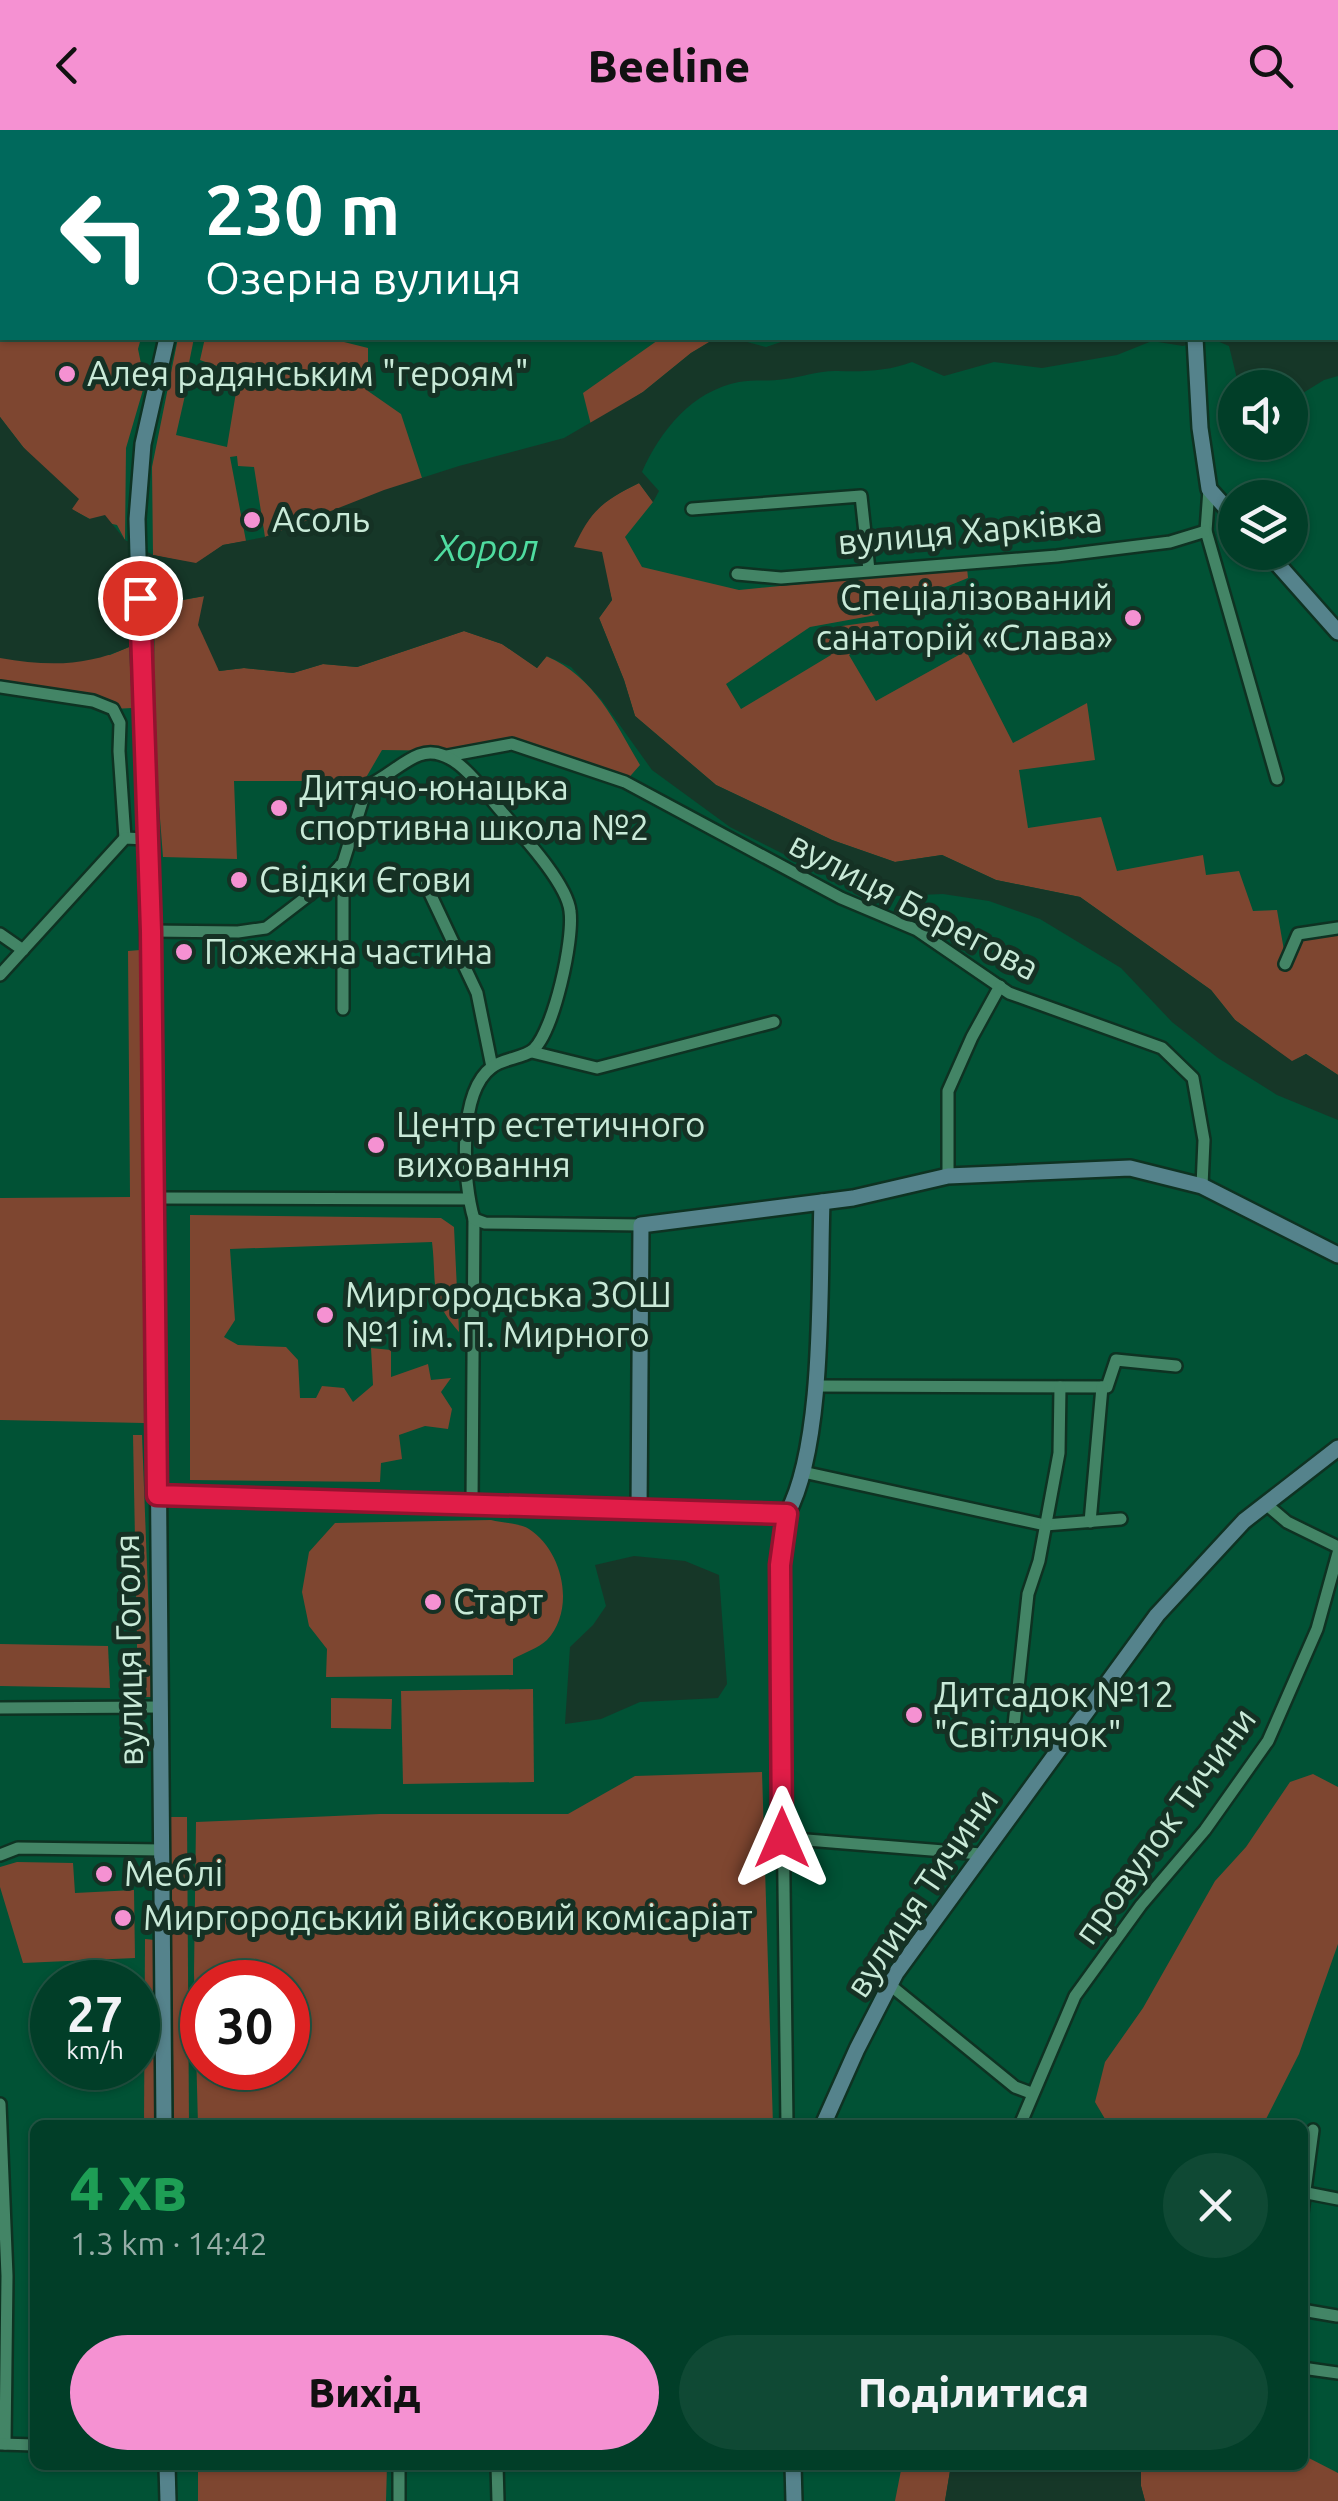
<!DOCTYPE html>
<html lang="uk">
<head>
<meta charset="utf-8">
<style>
  body { margin:0; font-family:Ubuntu,sans-serif; background:#0f4934; color:#f1f3f6; height:100vh; display:flex; flex-direction:column; font-size:38px; white-space:nowrap }
  * { box-sizing:border-box; margin:0 }
  p { font-size:32px; color:#96aea8 }
  .icon { flex:none; width:55px; height:55px; fill:none; stroke:currentColor; stroke-width:2; stroke-linecap:round; stroke-linejoin:round }
  .map { position:relative; flex:1; overflow:hidden }
  .side { position:absolute; left:30px; top:1990px; width:1278px; height:350px; display:flex; flex-direction:column; background:#013e28; border-radius:15px; box-shadow:0 2px 8px #0004,0 0 0 2px #235745 }
  .side>* { flex:none }
  .guide { position:absolute; left:0px; top:0px; width:1340px; height:210px; box-shadow:0 2px 8px #0004,0 0 0 2px #235745; background:#00695c; color:#fff; overflow:hidden }
  .tools { position:absolute; left:1218px; top:240px; display:grid; gap:20px }
  .tools a { display:grid; place-items:center; width:90px; height:90px; border-radius:50%; background:#013e28; box-shadow:0 2px 8px #0004,0 0 0 2px #235745; font-size:50px }
  .speed { position:absolute; left:30px; top:1830px; display:flex; gap:20px; font-size:50px; font-weight:700; text-align:center }
  .speed>* { display:grid; place-content:center; width:130px; height:130px; border-radius:50%; background:#013e28; box-shadow:0 2px 8px #0004,0 0 0 2px #235745; line-height:1 }
  .speed small { font-size:25px; font-weight:400 }
  .speed .limit { border:15px solid #d22; background:#fff; color:#111 }
  .pin { position:absolute; display:grid; place-items:center; width:85px; height:85px; color:#fff; margin:-42px; border:5px solid #fff; border-radius:50%; box-shadow:0 2px 10px #0007 }
  .me { position:absolute; width:110px; margin:-55px; rotate:0deg; stroke-linejoin:round; filter:drop-shadow(0 0 8px #0008) }
  .turn { display:flex; align-items:center; gap:35px; height:210px; padding:0 40px; font-size:45px }
  .turn .icon { width:130px; height:130px; stroke-width:2.5 }
  .turn b { display:block; font-size:70px; line-height:85px }
  .round { display:grid; place-items:center; flex:none; width:105px; height:105px; border-radius:52px; background:#0f4934 }
  .headline { display:flex; align-items:center; justify-content:space-between; height:170px; padding:0 40px }
  h1 { font-size:60px; font-weight:800; line-height:75px; color:#1e9e55 }
  .cta { display:flex; gap:20px; margin-top:auto; padding:20px 40px }
  .cta a { flex:1; height:115px; border-radius:60px; background:#f591d2; color:#111; font-size:40px; font-weight:800; line-height:115px; text-align:center }
  .cta a+a { background:#0f4934; color:#f1f3f6 }
  header { display:flex; justify-content:space-between; align-items:center; height:130px; padding:0 40px; background:#f591d2; color:#111; font-size:45px; font-weight:800 }
  .map>svg:first-child { display:block }
</style>
</head>
<body>
<header><svg class="icon" aria-label="back" viewBox="0 0 24 24"><path d="M15 5l-7 7 7 7"/></svg>Beeline<svg class="icon" aria-label="search" viewBox="0 0 24 24"><circle cx="10" cy="10" r="6"/><path d="M15 15l6 6"/></svg></header>
<div class="map">
<svg width="1338" height="2371" viewBox="0 0 1338 2371">
  <rect width="100%" height="100%" fill="#015235"/>
  <!-- green -->
  <g fill="#7e4630" fill-rule="evenodd">
    <path d="M0,0l11,2h-9v206h139l-3,11 7,34 -19,65 -1,92 -8,-15 -27,-6 -19,-10 -71,-92z"/>
    <path d="M178,208h16l-6,30 3,1 -15,66 51,12 12,-73 -39,-14 5,-22h123l40,10v43l33,23 21,64 -157,59 -11,-70 -16,-1 -1,-10 -7,1 16,84 -23,4 -27,19 -43,-9 -1,-88z"/>
    <path d="M661,208h55l-25,15 -48,39 -52,33 -8,-32z"/>
    <path d="M639,353l14,19 -28,35 17,30 97,23 228,-22 1,10 -92,37 -66,12 -84,57 15,25 90,-54 -10,-18 14,-10 43,-6 2,8 -31,26 27,46 90,-50 47,92 74,-40 8,57 -76,10 9,58 73,-11 16,54 86,-16 3,20 33,-4 14,40 24,-1 9,52 12,-28 40,-6v147l-32,-21 -14,8 -57,-42 -24,-30 -131,-93 -84,-17 -54,-25 -47,7 -63,-22 -116,-55 -81,-69 -11,-36 -25,-62 13,-18 -5,-19 -34,-34c17,-37 30,-46 66,-64z"/>
    <path d="M205,466l14,75 25,-3 49,5 30,-9 34,3 107,-36 38,13 35,24 9,-12c50,22 68,65 94,109l-15,17 -112,-38 -61,7 -70,-1 -18,31h-130l3,78 -74,-2 -10,-128 2,-124z"/>
    <path d="M129,517l3,61 -19,1 -113,-22v-29l110,-3z"/>
    <path d="M140,820l4,473 -144,-3v-222l130,-1 -2,-246z"/>
    <path d="M190,1085l251,3 13,9 5,105c-31,-35 -22,-49 -27,-90l-202,7 5,71 -11,17 14,8 48,2 12,13 2,38h16l6,-12 22,2 9,14 20,-17 -2,-37 20,2v27l37,-13 3,16 20,-2 -10,14 11,17 -4,20 -23,-3 -26,9 3,24 -21,4 -1,19 -190,-2z"/>
    <path d="M133,1305h9l10,262h-14z"/>
    <path d="M491,1390c11,3 29,3 38,9 34,22 47,80 18,111 -8,8 -24,13 -34,19v16l-187,2 1,-28 -18,-23 -7,-34 7,-40 26,-29z"/>
    <path d="M0,1514l108,2 2,42 -110,-2z"/>
    <path d="M533,1559l1,93 -131,2 -2,-93z"/>
    <path d="M331,1568l61,1 -1,30 -60,-1z"/>
    <path d="M762,1642l11,353h-575l-4,-152 2,-151 184,-8h188l67,-38zM202,1852h86v86h-86z"/>
    <path d="M1313,1644l25,13v157l-39,110 -36,71h-148l-10,-6 -10,-17 10,-40 38,-54 72,-127 31,-34 44,-65z"/>
    <path d="M170,1687h17l2,308h-15z"/>
    <path d="M17,1732l56,1 2,30 59,-3 1,68 -112,5 -23,-76v-20z"/>
    <path d="M145,1809l10,1 1,185h-12z"/>
    <path d="M1303,2325l35,18v28h-193l-4,-15v-21h161z"/>
    <path d="M198,2335h189l-1,36h-188z"/>
    <path d="M902,2335h49l-6,36h-50z"/>
  </g>
  <!-- water -->
  <g fill="#163728">
    <path d="M1338,67v179l-14,4 -34,21v-13l-51,-1 -10,-41 -19,-8 -27,8 -31,-5 -35,14 -75,13 -48,-6 -50,14 -32,-14c-24,9 -48,10 -74,9 -17,-1 -36,6 -53,8 -15,3 -31,0 -46,3 -47,9 -79,49 -97,90l17,19 -6,11 -14,-19c-36,18 -48,27 -65,64l28,5 10,48 -13,18 25,62 11,36 81,69 116,55 63,22 47,-7 54,25 84,17 131,93 24,30 57,41 14,-7 32,21v45l-61,-25 -59,-37 -46,-36 -51,-54 -81,-49 -51,-18 -46,-7 -46,2 -48,-9 -119,-60 -78,-57 -51,-71 -30,-32 -24,-11 -10,12 -35,-24 -38,-13 -107,36 -34,-3 -30,9 -49,-5 -25,3 -21,-46 6,-29 -56,10 -13,17 -6,24c-44,20 -82,19 -129,11v-241l23,30 56,52 -7,10 17,10 16,-4 20,25 28,15 43,8 27,-18 42,-8 119,-47 75,-24 105,-28 79,-46 48,-39 25,-15h16l34,9 27,-9h545z"/>
    <path d="M634,1426l51,5 34,14 8,109 -9,14 -78,4 -39,17 -36,5 5,-77 23,-22 13,-19 -11,-41z"/>
    <path d="M951,2335h190v21l4,15h-200z"/>
  </g>
  <g fill="none" stroke-linecap="round" stroke-linejoin="round">
    <defs>
      <g id="street">
        <path d="M580,2v-2"/>
        <path d="M857,2v-2"/>
        <path d="M1209,359l-3,42 71,248"/>
        <path d="M692,379l169,-13 8,74"/>
        <path d="M737,444l44,4 276,-22 113,-14 36,-11"/>
        <path d="M0,557l93,14 20,8 7,14 -1,28 6,87"/>
        <path d="M447,626l65,-12 113,38 216,116 76,32 92,63 153,55 31,30 11,62 -2,46"/>
        <path d="M340,736l3,8v135"/>
        <path d="M426,755l51,108 15,74"/>
        <path d="M151,801l87,1 28,-4 56,-43 21,-22 24,-77c19,-8 34,-24 52,-31 34,-13 64,36 83,57 19,22 65,71 68,99 4,29 -16,118 -36,138 -9,9 -30,9 -42,18 -35,26 -29,115 -18,152l-2,285"/>
        <path d="M0,804l23,16"/>
        <path d="M1285,834l13,-30 40,-6"/>
        <path d="M0,845l125,-137 21,1"/>
        <path d="M532,922l65,16 177,-46"/>
        <path d="M948,1046v-85l24,-54 28,-51"/>
        <path d="M156,1068l312,1"/>
        <path d="M474,1089l11,4 156,2"/>
        <path d="M815,1256l292,1 9,-27 60,6"/>
        <path d="M803,1342l242,53 76,-6"/>
        <path d="M1266,1374l21,18 51,25"/>
        <path d="M787,1384l-7,51 7,560"/>
        <path d="M1090,1392l12,-135"/>
        <path d="M0,1578l160,-1"/>
        <path d="M1012,1614l16,-150 11,-33 20,-108 1,-66"/>
        <path d="M782,1708l199,16"/>
        <path d="M0,1725l18,-7 144,2"/>
        <path d="M890,1855l125,102 16,6"/>
        <path d="M0,1974l7,172 -2,168"/>
        <path d="M1020,1995l55,-129 66,-91 64,-75 63,-89 49,-112 21,-76"/>
        <path d="M1302,2062l36,7"/>
        <path d="M1302,2083l11,-83"/>
        <path d="M1302,2180l35,6"/>
        <path d="M1302,2238l36,5"/>
        <path d="M0,2314l35,1"/>
        <path d="M497,2335l1,36"/>
        <path d="M399,2371v-36"/>
      </g>
      <g id="secondary">
        <path d="M1061,0l4,2"/>
        <path d="M1183,0v2"/>
        <path d="M214,2v-2"/>
        <path d="M1195,208l5,90 9,61 26,29"/>
        <path d="M1267,422l71,80"/>
        <path d="M157,1365l630,19c38,-70 32,-230 35,-312"/>
        <path d="M639,1381l2,-286 212,-27 95,-22 182,-8 72,18 136,69"/>
        <path d="M164,1995l-8,-927 -19,-679 6,-75 24,-106"/>
        <path d="M823,1995l34,-76 39,-76 261,-358 87,-94 94,-73"/>
        <path d="M167,2335l1,36"/>
        <path d="M793,2335l1,36"/>
      </g>
    </defs>
    <!-- street casing -->
    <use href="#street" stroke="#0e3222" stroke-width="16"/>
    <!-- secondary casing -->
    <use href="#secondary" stroke="#0e3222" stroke-width="20"/>
    <!-- street -->
    <use href="#street" stroke="#438566" stroke-width="11"/>
    <!-- secondary -->
    <use href="#secondary" stroke="#55838c" stroke-width="15"/>
  </g>
  <g fill="none" stroke-linecap="round" stroke-linejoin="round">
    <defs>
      <path id="route" d="M140,468l11,333 6,564 630,19 -7,51 2,273"/>
    </defs>
    <!-- route casing -->
    <use href="#route" stroke="#92132f" stroke-width="25"/>
    <!-- route -->
    <use href="#route" stroke="#e11d48" stroke-width="18"/>
  </g>
  <!-- markers -->
  <g fill="#f591d2" stroke="#153124" stroke-width="4">
    <circle cx="67" cy="244" r="10"/>
    <circle cx="252" cy="390" r="10"/>
    <circle cx="1133" cy="488" r="10"/>
    <circle cx="279" cy="678" r="10"/>
    <circle cx="239" cy="750" r="10"/>
    <circle cx="184" cy="822" r="10"/>
    <circle cx="376" cy="1015" r="10"/>
    <circle cx="325" cy="1185" r="10"/>
    <circle cx="433" cy="1472" r="10"/>
    <circle cx="914" cy="1585" r="10"/>
    <circle cx="104" cy="1744" r="10"/>
    <circle cx="123" cy="1788" r="10"/>
  </g>
  <g text-anchor="middle" stroke-width="10" stroke-linejoin="round" paint-order="stroke">
    <!-- poi labels -->
    <g font-size="35" fill="#c9ead8" stroke="#153124" text-anchor="start">
      <text x="87" y="256">Алея радянським "героям"</text>
      <text x="272" y="402">Асоль</text>
      <text x="1113" y="480" text-anchor="end">Спеціалізований<tspan x="1113" dy="40">санаторій «Слава»</tspan></text>
      <text x="299" y="670">Дитячо-юнацька<tspan x="299" dy="40">спортивна школа №2</tspan></text>
      <text x="259" y="762">Свідки Єгови</text>
      <text x="204" y="834">Пожежна частина</text>
      <text x="396" y="1007">Центр естетичного<tspan x="396" dy="40">виховання</tspan></text>
      <text x="345" y="1177">Миргородська ЗОШ<tspan x="345" dy="40">№1 ім. П. Мирного</tspan></text>
      <text x="453" y="1484">Старт</text>
      <text x="934" y="1577">Дитсадок №12<tspan x="934" dy="40">"Світлячок"</tspan></text>
      <text x="124" y="1756">Меблі</text>
      <text x="143" y="1800">Миргородський війсковий комісаріат</text>
    </g>
    <!-- street labels -->
    <g font-size="35" fill="#c9ead8" stroke="#153124">
      <text transform="translate(970 401) rotate(-5)" y="12">вулиця Харківка</text>
      <text transform="translate(914 776) rotate(28)" y="12">вулиця Берегова</text>
      <text transform="translate(129 1520) rotate(-91)" y="12">вулиця Гоголя</text>
      <text transform="translate(1165 1696) rotate(-54)" y="12">провулок Тичини</text>
      <text transform="translate(922 1763) rotate(-56)" y="12">вулиця Тичини</text>
    </g>
    <!-- water labels -->
    <g font-size="38" font-style="italic" fill="#4fdca0" stroke="#153124">
      <text x="487" y="431">Хорол</text>
    </g>
  </g>
</svg>
<div class="tools">
<a><svg class="icon" aria-label="sound" viewBox="0 0 24 24"><path d="M4 9h4l5-4v14l-5-4H4zM17 9q2 3 0 6"/></svg></a>
<a><svg class="icon" aria-label="layers" viewBox="0 0 24 24"><path d="M12 4l9 5-9 5-9-5zM3 14l9 5 9-5"/></svg></a>
</div>
<div class="speed"><div>27<small>km/h</small></div><div class="limit">30</div></div>
<div class="pin" style="left:140px;top:468px;background:#d93025"><svg class="icon" aria-label="arrive" viewBox="0 0 24 24"><path d="M6 21V4h12l-3 4 3 4H6"/></svg></div>
<svg class="me" style="left:782px;top:1708px" viewBox="-20 -20 40 40"><path d="M0-17L14 15 0 8-14 15z" fill="#e11d48" stroke="#fff" stroke-width="4"/></svg>
<div class="guide">
<div class="turn"><svg class="icon" aria-label="left" viewBox="0 0 24 24"><path d="M17 20v-9H6M10 6l-5 5 5 5"/></svg><div><b>230 m</b>Озерна вулиця</div></div>
</div>
<section class="side">
<div class="headline"><div><h1>4 хв</h1><p>1.3 km · 14:42</p></div><a class="round"><svg class="icon" aria-label="close" viewBox="0 0 24 24"><path d="M6 6l12 12M18 6L6 18"/></svg></a></div>
<div class="cta"><a>Вихід</a><a>Поділитися</a></div>
</section>
</div>
</body>
</html>
